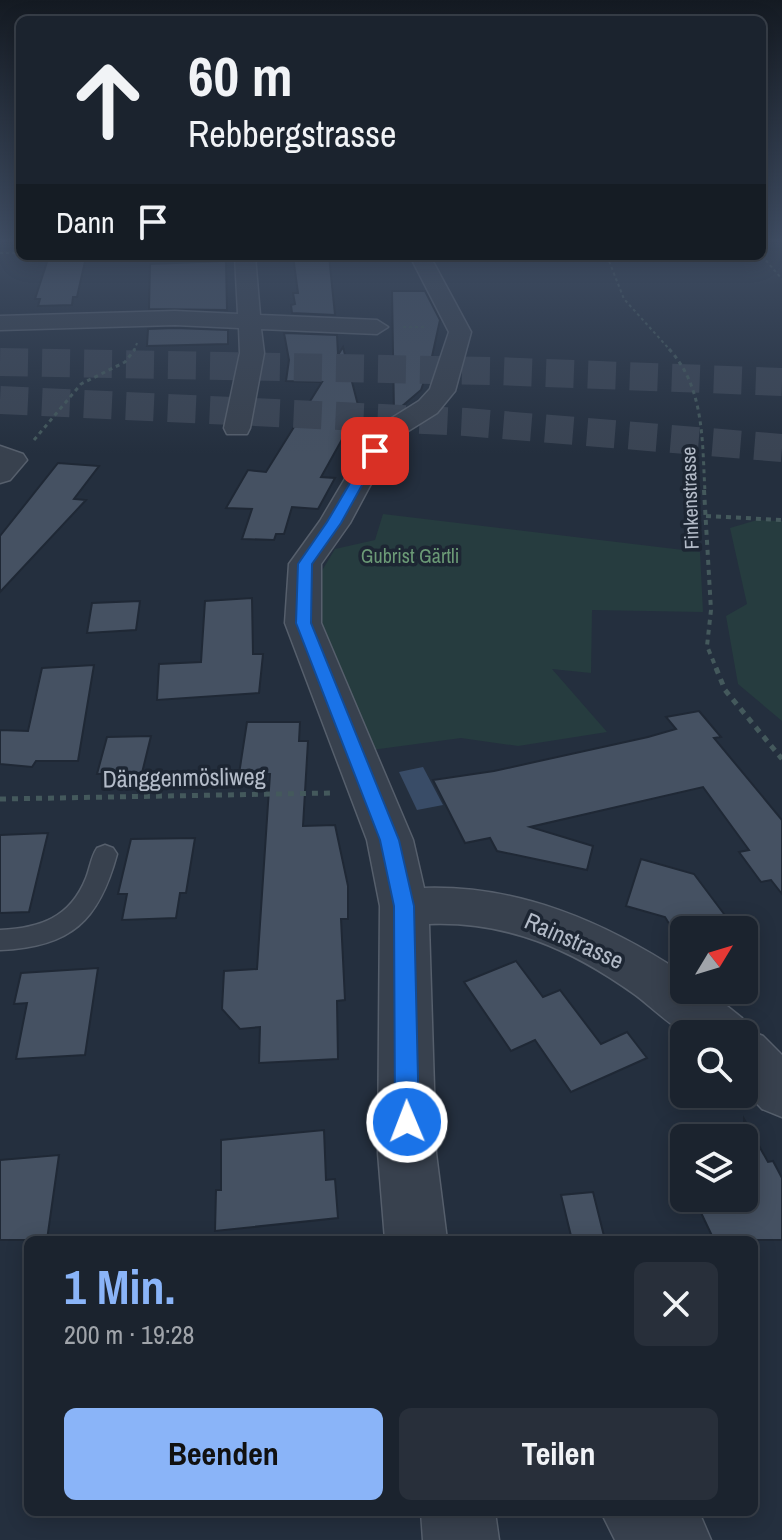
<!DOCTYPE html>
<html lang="de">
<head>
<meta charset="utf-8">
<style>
  body { margin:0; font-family:"Archivo Narrow",sans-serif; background:#282f3a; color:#f1f3f6; height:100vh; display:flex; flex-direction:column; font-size:30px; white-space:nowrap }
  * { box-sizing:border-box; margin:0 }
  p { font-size:26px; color:#a0a4aa }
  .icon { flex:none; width:44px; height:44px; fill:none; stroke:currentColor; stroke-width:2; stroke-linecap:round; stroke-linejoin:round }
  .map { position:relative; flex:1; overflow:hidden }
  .drawer { position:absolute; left:24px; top:1236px; width:734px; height:280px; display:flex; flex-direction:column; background:#1b232e; border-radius:12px; box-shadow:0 4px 20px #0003,0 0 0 2px #39404a }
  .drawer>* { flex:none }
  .hud { position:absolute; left:16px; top:16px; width:750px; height:244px; border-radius:12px; box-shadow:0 4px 20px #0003,0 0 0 2px #39404a; background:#1b232e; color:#f1f3f6; overflow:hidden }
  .needle { width:52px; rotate:52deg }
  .controls { position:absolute; left:670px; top:916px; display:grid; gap:16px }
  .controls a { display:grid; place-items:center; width:88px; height:88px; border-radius:12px; background:#1b232e; box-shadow:0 4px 20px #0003,0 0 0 2px #39404a; font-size:40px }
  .pin { position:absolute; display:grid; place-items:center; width:68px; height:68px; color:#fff; margin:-34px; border-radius:16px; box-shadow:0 4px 12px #0006 }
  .me { position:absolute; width:88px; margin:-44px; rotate:359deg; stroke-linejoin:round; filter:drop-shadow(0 0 6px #0008) }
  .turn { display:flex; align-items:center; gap:28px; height:168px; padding:0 40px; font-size:36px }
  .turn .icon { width:104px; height:104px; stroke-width:2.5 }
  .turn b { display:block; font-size:56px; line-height:68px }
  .then { display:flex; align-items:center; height:76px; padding:0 40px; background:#0003; gap:16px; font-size:30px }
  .round { display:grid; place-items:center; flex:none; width:84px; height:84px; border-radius:12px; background:#282f3a }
  .head { display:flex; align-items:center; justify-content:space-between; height:136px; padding:0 40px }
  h1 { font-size:48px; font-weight:800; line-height:60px; color:#8ab4f8 }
  .primary-button { display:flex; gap:16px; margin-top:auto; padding:16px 40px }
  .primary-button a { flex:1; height:92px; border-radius:12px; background:#8ab4f8; color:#111; font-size:32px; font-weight:800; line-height:92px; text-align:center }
  .primary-button a+a { background:#282f3a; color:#f1f3f6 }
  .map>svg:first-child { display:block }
</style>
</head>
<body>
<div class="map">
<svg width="782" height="1540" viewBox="0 0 782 1540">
  <rect width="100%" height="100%" fill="#242f3e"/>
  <!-- green -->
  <g fill="#263c3f">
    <path d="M383,514l317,38 3,60 -111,-2 -1,63 -39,-4 55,63 -89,14 -57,-8 -97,13 -53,-126 3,-41 21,-35 40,-9z"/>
    <path d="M757,520l25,1v200l-44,-37 -12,-68 21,-12 -17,-76z"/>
  </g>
  <!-- water -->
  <path fill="#394c67" d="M423,767l20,38 -26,5 -18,-38z"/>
  <!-- building -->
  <g fill="#455162" stroke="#1f2835" stroke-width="2">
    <path d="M293,256h36l6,59 -43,-2 -1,-8 4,-1 -2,-11h5z"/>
    <path d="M86,257l-9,40h-4l-1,8 -34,1 2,-7h-5l13,-40z"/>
    <path d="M226,261l1,49 -78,-1 1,-45z"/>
    <path d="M392,291h33l15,29 -9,41 -10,29 -27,23z"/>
    <path d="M175,328l53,2v14l-81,2 1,-17z"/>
    <path d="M284,333l53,2 1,20 5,-8 16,62 -38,68 14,1 -17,31 -26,-2 -8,27h-8l-2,6 -32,-1 10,-30 -26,-1 22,-38 18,2 56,-90 -36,-1 3,-21z"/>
    <path d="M58,463l41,3 -25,33 12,1 -86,92v-56z"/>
    <path d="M252,598l1,56h10l-4,39 -102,7 2,-36 42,-2 4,-61z"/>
    <path d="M140,601l-4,29 -49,3 5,-30z"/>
    <path d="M94,665l-16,96h-42l-4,6 -32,-3v-34l28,1 14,-63z"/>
    <path d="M699,711l22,26 -7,1 68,82v74l-11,-14 -10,2 -22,-30 10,-2 -46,-63 -173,40 63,19 -6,24 -90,-19 -7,-13 -25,5 -32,-63 61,-9 154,-34 28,-8 -10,-12z"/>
    <path d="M247,722h53l-1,19h9l-5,85 32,-1 13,61v33h-7l4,81 -8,1 1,58 -79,4 1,-36 -20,2 -18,-20 2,-38 33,-2 13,-195h-31z"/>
    <path d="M151,736l-9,37 -45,1 10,-37z"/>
    <path d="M48,833l-19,79 -29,1v-78z"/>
    <path d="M195,838l-9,55h-6l-4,25 -54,2 5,-26h-9l13,-55z"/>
    <path d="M641,859l53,15 42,56h-63l-8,-13 -39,-11z"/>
    <path d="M516,961l27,36 17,-7 41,54 26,-12 20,26 -76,34 -36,-52 -24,11 -47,-69z"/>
    <path d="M98,968l-13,87 -69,4 11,-56 -13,1 7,-31z"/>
    <path d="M744,1119l24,43 5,-1 9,17v62h-68l-20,-42h50z"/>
    <path d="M324,1130l2,50 9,-1 3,39 -123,13 1,-41h5v-50z"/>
    <path d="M59,1155l-12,85h-47v-80z"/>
    <path d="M593,1192l12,48h-33l-11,-45z"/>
  </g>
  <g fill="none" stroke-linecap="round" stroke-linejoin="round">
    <!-- motorway-tunnel -->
    <g stroke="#3a4453" stroke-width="28" stroke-dasharray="28 14" stroke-linecap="butt">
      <path d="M0,362l495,9 287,11"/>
      <path d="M0,400l466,22 316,26"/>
    </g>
    <defs>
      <path id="service" d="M105,845l8,3 4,6c-18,67 -46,93 -117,96v-20c40,-2 70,-12 86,-52 4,-10 5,-21 11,-30z"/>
      <g id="minor">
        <path d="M235,256h20l5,59 117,5 11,7 -11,7 -116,-5 3,24 -14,75 -3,6h-20l-3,-6 16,-75 -1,-25 -64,-3 -175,5v-14l175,-5 63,3z"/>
        <path d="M410,256h20l41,76 -16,59 -18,22 -32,20 -18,21 -37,69 -29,41v59l92,217 11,48c95,-3 181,34 260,86v16h23l35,28 6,12 15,6 19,19v62l-20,-8 -18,-19v-56c-17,0 -39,4 -56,0 -12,-3 -41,-31 -54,-40 -63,-45 -127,-73 -205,-70l7,229 11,87h-62l-7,-87 2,-247 -13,-66 -82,-217 4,-59 31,-43 45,-76 22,-24 32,-20 11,-12 19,-57z"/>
        <path d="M0,446l23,8 4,6 -17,20 -10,3z"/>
        <path d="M421,1512h74l4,28h-76z"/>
        <path d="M601,1512h98l12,28h-96z"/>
      </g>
    </defs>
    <!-- service casing -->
    <use href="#service" stroke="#565f6c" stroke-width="3"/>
    <!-- minor casing -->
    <use href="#minor" stroke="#565f6c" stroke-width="3"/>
    <!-- path-far3 -->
    <g stroke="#44595c" stroke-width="2" stroke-dasharray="3 3" stroke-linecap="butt">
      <path d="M0,253h20"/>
      <path d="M607,256l17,43 47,52"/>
      <path d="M762,256l20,23"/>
      <path d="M403,327h22"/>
      <path d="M134,351l3,-8"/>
    </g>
    <!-- path-far2 -->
    <g stroke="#44595c" stroke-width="3" stroke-dasharray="4 4" stroke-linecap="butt">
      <path d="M669,349c36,39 33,93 36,143"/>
      <path d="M34,440l47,-56 44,-22 10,-13"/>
    </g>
    <!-- path-far1 -->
    <g stroke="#44595c" stroke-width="4" stroke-dasharray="5 5" stroke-linecap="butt">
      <path d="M704,490l7,120 -4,36 10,24"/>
      <path d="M706,516l76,4"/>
    </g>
    <!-- path -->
    <g stroke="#44595c" stroke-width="5" stroke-dasharray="6 6" stroke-linecap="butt">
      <path d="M716,668l9,22 57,69"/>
      <path d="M0,799l332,-6"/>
    </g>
    <!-- service -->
    <use href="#service" fill="#38414e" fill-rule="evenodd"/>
    <!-- minor -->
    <use href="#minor" fill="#38414e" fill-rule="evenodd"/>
  </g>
  <!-- sky -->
  <linearGradient id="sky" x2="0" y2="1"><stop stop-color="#141a22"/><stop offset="0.53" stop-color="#3f4d63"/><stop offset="1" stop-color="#3f4d63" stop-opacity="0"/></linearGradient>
  <rect width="782" height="454" fill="url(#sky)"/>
  <!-- route -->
  <path fill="#1a73e8" stroke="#114b97" stroke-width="2" d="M375,447l6,4 -40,72 -29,41 -1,59 88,217 15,66 5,216 -3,8 -9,3 -9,-3 -3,-8 -1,-216 -14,-66 -84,-217 2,-59 29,-42 42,-71z"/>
  <g text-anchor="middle" stroke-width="7" stroke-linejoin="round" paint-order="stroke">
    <!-- far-street labels -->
    <g font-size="20" fill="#b4bcc9" stroke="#1d2633">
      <text transform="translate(690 498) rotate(-92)" y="7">Finkenstrasse</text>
    </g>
    <!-- far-park labels -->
    <g font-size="20" fill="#6b9a76" stroke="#1d2633">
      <text x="410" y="563">Gubrist Gärtli</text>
    </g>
    <!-- street labels -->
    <g font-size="24" fill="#b4bcc9" stroke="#1d2633">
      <text transform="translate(184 778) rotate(-1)" y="8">Dänggenmösliweg</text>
      <text transform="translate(574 941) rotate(24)" y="8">Rainstrasse</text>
    </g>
  </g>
</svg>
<div class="controls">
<a><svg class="needle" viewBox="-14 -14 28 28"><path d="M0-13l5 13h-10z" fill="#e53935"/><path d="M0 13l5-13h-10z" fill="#a0a4aa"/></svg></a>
<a><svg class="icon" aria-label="search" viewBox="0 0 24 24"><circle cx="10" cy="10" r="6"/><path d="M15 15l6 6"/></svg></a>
<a><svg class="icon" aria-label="layers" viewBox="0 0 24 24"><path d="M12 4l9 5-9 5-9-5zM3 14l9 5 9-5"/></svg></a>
</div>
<div class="pin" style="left:375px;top:451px;background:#d93025"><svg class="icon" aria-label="arrive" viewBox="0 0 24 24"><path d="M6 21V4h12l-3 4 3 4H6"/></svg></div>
<svg class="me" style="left:407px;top:1122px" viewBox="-20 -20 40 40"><circle r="17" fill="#1a73e8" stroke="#fff" stroke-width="3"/><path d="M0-11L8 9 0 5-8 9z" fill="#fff"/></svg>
<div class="hud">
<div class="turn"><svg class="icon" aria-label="ahead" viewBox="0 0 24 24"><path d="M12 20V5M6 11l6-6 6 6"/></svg><div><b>60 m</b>Rebbergstrasse</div></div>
<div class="then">Dann<svg class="icon" aria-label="arrive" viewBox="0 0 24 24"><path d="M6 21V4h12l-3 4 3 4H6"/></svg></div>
</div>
<section class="drawer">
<div class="head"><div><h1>1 Min.</h1><p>200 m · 19:28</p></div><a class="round"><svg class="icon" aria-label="close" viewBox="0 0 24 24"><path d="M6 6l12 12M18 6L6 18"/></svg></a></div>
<div class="primary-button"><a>Beenden</a><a>Teilen</a></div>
</section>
</div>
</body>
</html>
